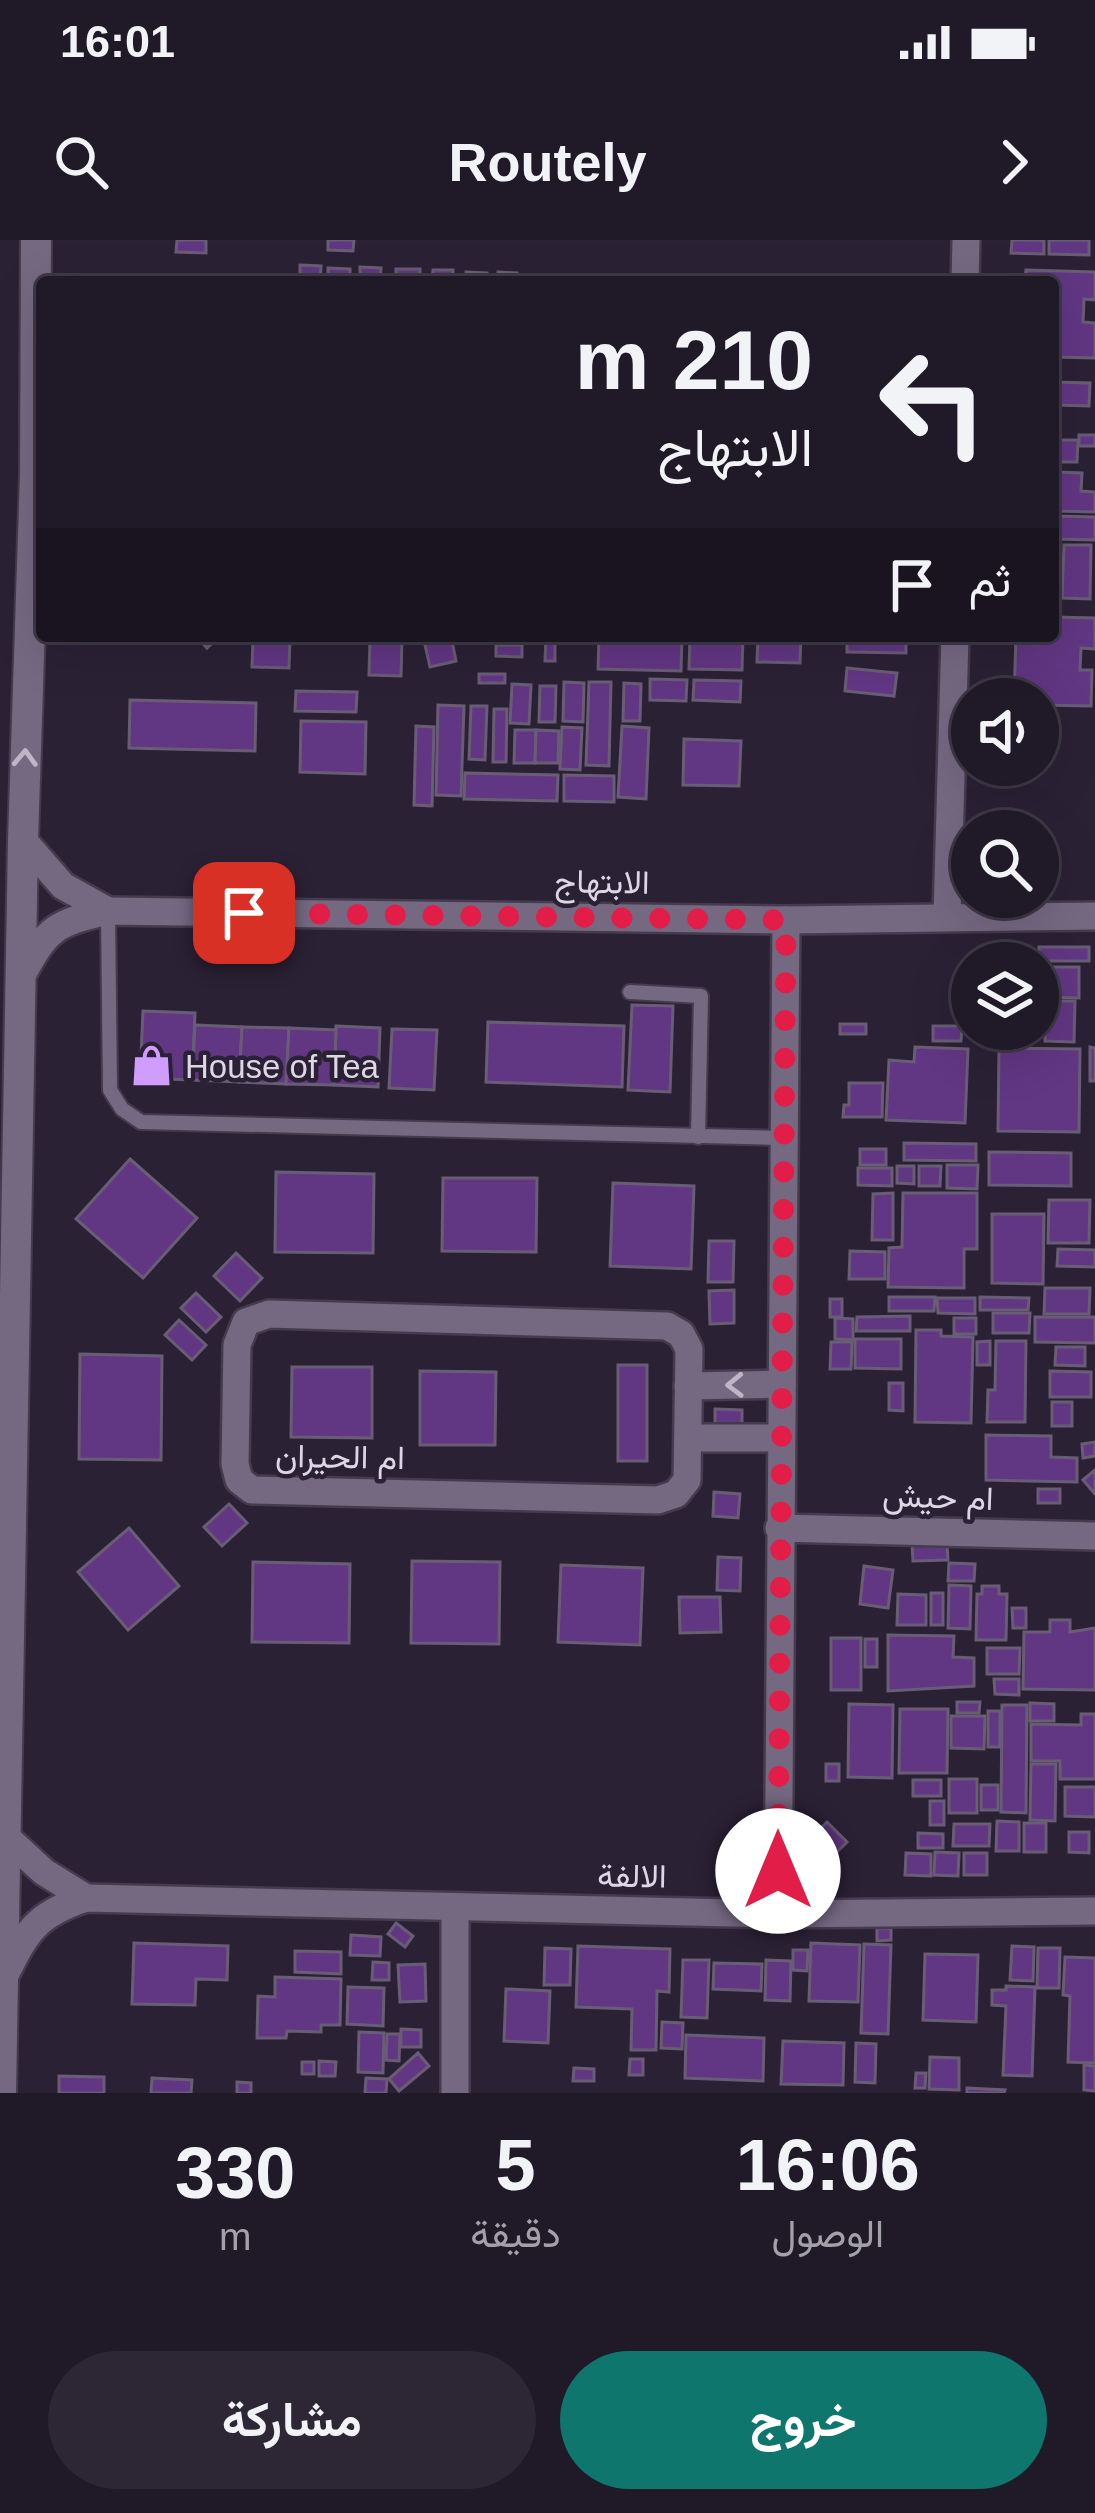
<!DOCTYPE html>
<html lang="ar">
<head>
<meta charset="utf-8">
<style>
  body { margin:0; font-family:Arial,Vazirmatn,sans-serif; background:#2d2634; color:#f1f3f6; direction:rtl; height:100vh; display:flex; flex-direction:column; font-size:45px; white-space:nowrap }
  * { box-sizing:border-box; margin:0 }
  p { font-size:39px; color:#a2a0a8 }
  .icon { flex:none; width:66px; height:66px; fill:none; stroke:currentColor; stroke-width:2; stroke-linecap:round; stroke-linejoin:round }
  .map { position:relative; height:1853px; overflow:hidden; direction:ltr }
  .side { display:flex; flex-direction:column; background:#201928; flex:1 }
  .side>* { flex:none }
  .guide { position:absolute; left:36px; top:36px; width:1023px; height:366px; border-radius:12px; box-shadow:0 12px 48px #0002,0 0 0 3px #3d3845; direction:rtl; background:#201928; color:#f1f3f6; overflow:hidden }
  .tools { position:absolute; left:951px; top:438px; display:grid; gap:24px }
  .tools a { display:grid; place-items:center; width:108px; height:108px; border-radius:50%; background:#201928; box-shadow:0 12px 48px #0002,0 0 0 3px #3d3845; font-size:60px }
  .pin { position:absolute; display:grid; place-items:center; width:102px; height:102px; color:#fff; margin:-51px; border-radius:24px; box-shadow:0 6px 18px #0006 }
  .me { position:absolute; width:132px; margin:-66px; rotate:0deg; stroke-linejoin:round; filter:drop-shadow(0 0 9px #0008) }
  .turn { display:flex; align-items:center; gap:42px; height:252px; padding:0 48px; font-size:54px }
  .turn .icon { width:156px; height:156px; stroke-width:2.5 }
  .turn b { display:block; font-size:84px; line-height:102px }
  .then { display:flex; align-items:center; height:114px; padding:0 48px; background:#0003; gap:24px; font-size:45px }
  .eta { display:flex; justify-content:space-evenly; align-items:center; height:204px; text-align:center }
  .eta b { font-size:72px; font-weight:700; line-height:84px }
  .action { display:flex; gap:24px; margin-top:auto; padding:24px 48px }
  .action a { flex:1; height:138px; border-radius:72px; background:#0f766e; color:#fff; font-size:48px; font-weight:700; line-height:138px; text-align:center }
  .action a+a { background:#2d2634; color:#f1f3f6 }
  .status { display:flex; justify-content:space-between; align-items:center; height:84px; padding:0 60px; background:#201928; direction:ltr }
  .status svg { height:33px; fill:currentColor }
  header { display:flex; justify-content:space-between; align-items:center; height:156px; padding:0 48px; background:#201928; font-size:54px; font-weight:700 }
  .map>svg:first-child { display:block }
</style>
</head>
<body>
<div class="status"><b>16:01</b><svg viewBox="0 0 49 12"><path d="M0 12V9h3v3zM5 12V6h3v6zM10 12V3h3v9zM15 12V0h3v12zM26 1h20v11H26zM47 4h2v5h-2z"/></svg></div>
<header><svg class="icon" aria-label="forward" viewBox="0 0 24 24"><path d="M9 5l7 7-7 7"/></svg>Routely<svg class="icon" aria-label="search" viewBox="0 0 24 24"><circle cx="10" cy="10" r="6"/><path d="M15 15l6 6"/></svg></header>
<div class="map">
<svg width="1095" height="1853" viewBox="0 0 1095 1853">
  <rect width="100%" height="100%" fill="#2b2135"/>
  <!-- building -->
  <g fill="#613683" stroke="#695d75" stroke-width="3">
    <path d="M177,0h29v13l-30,-1z"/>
    <path d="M328,0h26l-1,11 -25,-1z"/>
    <path d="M1012,0h32v14l-33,-1z"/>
    <path d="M1049,0h40v15l-40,-1z"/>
    <path d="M300,25l21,1 -1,16h-20z"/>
    <path d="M360,27l21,1 -1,14h-20z"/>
    <path d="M328,28l22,1v13h-22z"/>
    <rect x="396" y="29" width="24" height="13"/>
    <path d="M433,30h20v12h-21z"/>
    <path d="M1026,30l69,2v28l-11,-1 -1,23 12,1v35l-42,-1v-75h-28z"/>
    <path d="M466,32l21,1v9h-21z"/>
    <path d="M498,32l19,1v9h-20z"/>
    <path d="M1053,142l37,1 -1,23 -35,-1 -1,53z"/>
    <rect x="1079" y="195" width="16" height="11"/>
    <path d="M1060,200h18l-1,22h-18z"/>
    <path d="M1057,232l25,1 -1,18 14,1v20l-39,-1z"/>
    <path d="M1057,276l38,1v23l-39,-1z"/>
    <path d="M1053,303h5l-1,47h-4z"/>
    <path d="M1064,305h27l-1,54 -28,-1z"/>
    <path d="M1053,377l42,1v31l-14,-1 -1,22h12l-1,36 -53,-1v-6h-24l2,-63h37z"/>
    <path d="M196,396h23l-12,12z"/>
    <path d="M423,396h28l5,25 -26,6z"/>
    <path d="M546,396h9v25h-10z"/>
    <path d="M599,396h83l-1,35 -83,-2z"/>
    <path d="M690,396h53l-1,34 -53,-1z"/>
    <path d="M758,396h43l-1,27 -43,-1z"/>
    <path d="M847,396h59v17l-59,-1z"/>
    <path d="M370,397l32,1 -1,38 -32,-1z"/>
    <path d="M253,398l37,1 -1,29 -37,-1z"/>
    <path d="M496,405h26v12l-26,-1z"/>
    <path d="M847,428l50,5 -3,23 -49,-5z"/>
    <rect x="479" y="434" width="26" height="9"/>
    <path d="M650,439l37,1 -1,21 -36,-1z"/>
    <path d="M694,440l47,1 -1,21 -47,-2z"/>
    <path d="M564,442l20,1 -1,39 -20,-1z"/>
    <path d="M589,442h22l-2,84 -23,-1z"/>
    <path d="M624,443l17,1 -1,37h-17z"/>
    <path d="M512,444l19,1 -2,39 -19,-1z"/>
    <path d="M540,446h16l-1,36h-16z"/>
    <path d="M296,451l61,1 -1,20 -61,-1z"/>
    <path d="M130,460l126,3 -1,48 -126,-3z"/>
    <path d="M438,465l26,1 -3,90 -25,-1z"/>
    <path d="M471,466h16l-2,54 -16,-1z"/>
    <path d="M494,469h13l-1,53h-13z"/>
    <path d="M301,481l65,1 -1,52 -65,-2z"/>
    <path d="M416,486l18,1 -2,79 -18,-1z"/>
    <path d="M622,486l27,2 -3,71 -28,-2z"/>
    <path d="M562,487l20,1 -2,42 -20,-1z"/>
    <path d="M515,490h21l-1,33h-21z"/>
    <path d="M536,490l23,1 -1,32h-23z"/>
    <path d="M684,499l57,2 -2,45 -56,-1z"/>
    <path d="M465,533l93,2 -1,26 -93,-2z"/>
    <path d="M564,535l50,1v26l-50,-1z"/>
    <rect x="1039" y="707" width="50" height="14"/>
    <path d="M1038,727h41v31l-41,-1z"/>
    <path d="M1045,761h30l-1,41 -29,-1z"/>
    <path d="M632,765l41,1 -3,86 -42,-2z"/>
    <path d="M143,771l52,2 -3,67 -52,-2z"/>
    <path d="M488,782l136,4 -2,61 -136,-5z"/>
    <rect x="840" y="784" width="26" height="10"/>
    <path d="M195,785l47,2 -3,55 -47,-2z"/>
    <path d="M336,786l44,2 -2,59 -44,-2z"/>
    <path d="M933,786h29l-1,15h-28z"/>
    <path d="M242,787l47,1 -3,56 -47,-2z"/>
    <path d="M289,788l47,2 -2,55 -48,-1z"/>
    <path d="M392,789l45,1 -3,60 -45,-2z"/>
    <path d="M915,807l53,2 -3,74 -79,-3 3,-60 25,2z"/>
    <path d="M1090,807l5,1v33h-5z"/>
    <path d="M999,808l81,1 -1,83 -81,-1z"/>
    <path d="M849,843h34l-1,34h-39l1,-12h5z"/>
    <path d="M904,903l72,1v17l-72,-1z"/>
    <rect x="860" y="909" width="26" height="16"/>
    <path d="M989,912l82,1v33l-82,-1z"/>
    <path d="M130,919l67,59 -54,60 -67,-59z"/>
    <path d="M947,925h31l-1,24 -30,-1z"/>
    <path d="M897,926h17v18l-17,-1z"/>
    <path d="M919,926h22l-1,20h-21z"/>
    <path d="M858,928h34v18l-34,-1z"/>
    <path d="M276,932l98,2 -1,79 -98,-1z"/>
    <path d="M443,938h94l-1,74 -94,-1z"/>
    <path d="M613,943l81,3 -3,83 -81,-3z"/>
    <path d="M893,953v47h-21l1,-46z"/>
    <path d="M903,953h74v56h-13v39l-76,-1 1,-39 13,-1z"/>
    <path d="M1049,960h41l-1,43h-41z"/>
    <path d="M992,974h52l-1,70 -51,-1z"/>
    <path d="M709,1001h25l-1,41h-25z"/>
    <path d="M1058,1009l37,1v17l-38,-1z"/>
    <path d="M850,1011l35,1v27h-36z"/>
    <path d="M236,1013l26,25 -22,23 -26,-25z"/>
    <path d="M1045,1048h45l-1,26h-45z"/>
    <path d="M734,1050v33l-24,1 -1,-33z"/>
    <path d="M196,1053l25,24 -15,15 -25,-24z"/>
    <path d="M889,1057h46l-1,14h-45z"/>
    <path d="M980,1057l49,1 -1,12h-48z"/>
    <path d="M937,1058h38v16l-37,-1z"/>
    <rect x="830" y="1059" width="12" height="18"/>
    <path d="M993,1073h37l-1,20h-36z"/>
    <path d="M910,1076v15h-54l1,-14z"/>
    <path d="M1035,1077h60v26l-60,-1z"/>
    <path d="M835,1078l18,1v21l-18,-1z"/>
    <rect x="954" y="1078" width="22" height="16"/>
    <path d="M179,1080l27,25 -14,15 -27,-25z"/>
    <path d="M916,1090h25v6l32,1 -2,86 -56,-1z"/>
    <path d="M855,1099h46v30l-46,-1z"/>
    <path d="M990,1101v24h-13v-23z"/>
    <path d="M996,1101h30l-1,81h-38l1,-32h7z"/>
    <path d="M831,1102h21l-1,27h-21z"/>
    <path d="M1056,1107h29v19l-30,-1z"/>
    <path d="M80,1114l82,2 -1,104 -82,-1z"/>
    <rect x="618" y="1125" width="29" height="96"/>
    <path d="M292,1127h80v71l-81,-1z"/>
    <path d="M420,1131l76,1 -1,73h-75z"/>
    <path d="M1050,1131l41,1v25h-41z"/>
    <path d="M889,1143h14v28l-14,-1z"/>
    <rect x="1052" y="1162" width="20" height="24"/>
    <path d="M715,1169l27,1v25l-27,-1z"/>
    <path d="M986,1195l65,1v21l26,1v24l-91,-2z"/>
    <path d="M1095,1202v14l-12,2 -1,-14z"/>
    <path d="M1095,1230v24l-12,-14z"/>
    <rect x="1038" y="1249" width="22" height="14"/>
    <path d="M714,1252l26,2 -2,24 -25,-2z"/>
    <path d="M229,1264l18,19 -25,23 -18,-19z"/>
    <path d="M129,1288l50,58 -51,44 -50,-58z"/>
    <path d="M947,1303l1,17 -35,1 -1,-17z"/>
    <path d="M718,1317l23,1 -1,33 -23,-1z"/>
    <path d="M412,1321l88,1 -1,82 -88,-1z"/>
    <path d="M253,1322l97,2 -1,79 -97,-1z"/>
    <path d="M949,1323l26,1 -1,17h-26z"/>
    <path d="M561,1325l82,3 -3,77 -82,-3z"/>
    <path d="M864,1326l29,4 -5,38 -28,-4z"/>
    <path d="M949,1345l22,1 -1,43 -22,-1z"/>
    <path d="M982,1346h17v8h8l-1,46h-30l1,-46h5z"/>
    <rect x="931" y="1353" width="12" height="32"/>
    <path d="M898,1354l28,1v30h-29z"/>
    <path d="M679,1357h41l1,35 -41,1z"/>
    <path d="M1012,1368h14v20h-13z"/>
    <path d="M1050,1380h20v12l25,-4v62l-72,-1 1,-57h26z"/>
    <path d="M888,1395l66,1 -1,21 21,1v28l-86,5z"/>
    <rect x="831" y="1398" width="30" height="52"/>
    <rect x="865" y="1399" width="12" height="28"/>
    <path d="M987,1408h33l-1,26h-32z"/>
    <path d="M994,1439h25v16l-24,-1z"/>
    <path d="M957,1462h23l-1,11h-22z"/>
    <path d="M1030,1463l24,1v17h-24z"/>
    <path d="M849,1464l44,1 -1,73 -44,-1z"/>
    <path d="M1002,1465h25l-1,108 -25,-1z"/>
    <path d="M900,1469h48l-1,64h-48z"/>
    <rect x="988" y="1471" width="12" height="36"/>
    <path d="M1081,1474h14v65h-35v-18h-29v-37l50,1z"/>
    <path d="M951,1476h34l-1,33 -33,-1z"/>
    <rect x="826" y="1524" width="13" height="17"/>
    <path d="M1031,1524h25l-1,57 -25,-1z"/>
    <rect x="949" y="1539" width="28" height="34"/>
    <rect x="913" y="1540" width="28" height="16"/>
    <rect x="981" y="1545" width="17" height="25"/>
    <path d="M1065,1547h30v30l-30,-1z"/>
    <rect x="930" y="1561" width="14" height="24"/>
    <path d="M997,1581l22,1v29h-23z"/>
    <path d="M827,1582l20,20 -14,14 -20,-20z"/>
    <rect x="1024" y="1583" width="22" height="29"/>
    <path d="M954,1584h36l-1,22h-36z"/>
    <path d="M1069,1592h20v21l-20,-1z"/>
    <path d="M918,1593l25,1v14h-25z"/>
    <path d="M935,1612l24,1 -1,23 -24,-1z"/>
    <path d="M906,1613l25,1v22l-26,-1z"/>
    <rect x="964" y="1613" width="23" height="22"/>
    <path d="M396,1683l17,13 -8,11 -17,-13z"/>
    <path d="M877,1688h14v12l-14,1z"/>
    <path d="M351,1695l30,2 -1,19 -30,-1z"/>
    <path d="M134,1703l94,3 -1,34 -31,-1 -1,26 -63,-1z"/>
    <path d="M811,1703l49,2 -2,57 -49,-1z"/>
    <path d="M864,1704l27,1 -3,89 -27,-1z"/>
    <path d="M578,1706l92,3 -1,43 -12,-1 -1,59h-25l1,-41 -56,-2z"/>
    <path d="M1012,1706l22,1 -1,34 -23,-1z"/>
    <path d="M545,1708l26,1 -1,36h-26z"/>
    <path d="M1038,1708h22l-1,40h-22z"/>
    <path d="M793,1710h15l-1,21 -14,-1z"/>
    <path d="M295,1711l46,1v22l-46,-2z"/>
    <path d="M925,1714l53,1 -2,67 -53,-2z"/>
    <path d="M1065,1717l30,1v105l-27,-1 2,-66 -7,-1z"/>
    <path d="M683,1720h26l-2,58 -26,-1z"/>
    <path d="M766,1720l25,1 -1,40 -25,-1z"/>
    <path d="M373,1722l16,1v17h-17z"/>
    <path d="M714,1723l48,1 -1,27 -48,-2z"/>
    <path d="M425,1724l1,37 -26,1 -2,-37z"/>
    <path d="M275,1737l66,2 -1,46h-19v7l-34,-1 -1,7h-29l1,-42 17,1z"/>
    <path d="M1006,1746l29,1 -3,89 -29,-1 3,-69 -14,-1v-15h14z"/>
    <path d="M348,1747l36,1 -1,38 -36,-2z"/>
    <path d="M506,1749l44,2 -2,52 -44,-2z"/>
    <path d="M662,1782l21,1 -1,26 -21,-1z"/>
    <path d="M401,1789l20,1v17h-20z"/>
    <path d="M359,1792l25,1 -1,40 -25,-1z"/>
    <path d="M387,1794h13l-1,27 -13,-1z"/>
    <path d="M686,1795l78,3 -1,43 -78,-3z"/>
    <path d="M783,1801l61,2 -1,42 -62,-1z"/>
    <path d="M856,1803l20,1 -1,39 -20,-1z"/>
    <path d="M418,1813l11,13 -30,25 -10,-12z"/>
    <path d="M930,1817l29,1v32l-30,-1z"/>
    <path d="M630,1819h13v16h-14z"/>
    <path d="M319,1821l17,1 -1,14h-16z"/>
    <rect x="302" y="1822" width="12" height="12"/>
    <path d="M1084,1825l11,1v25l-11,-1z"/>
    <path d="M574,1828l20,1v12h-21z"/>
    <path d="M916,1833h10l-1,15h-10z"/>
    <path d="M59,1836l45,1v16h-45z"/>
    <path d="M152,1838l40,2 -1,13h-40z"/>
    <path d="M366,1838l21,1 -1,14h-21z"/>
    <path d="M237,1842l14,1v10h-14z"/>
    <path d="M967,1848l38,2 -1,3h-37z"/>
  </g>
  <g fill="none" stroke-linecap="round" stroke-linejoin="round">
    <defs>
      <g id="service">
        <path d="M108,671l2,179 12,19 19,13 640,16"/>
        <path d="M630,752l71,4 -3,141"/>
      </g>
      <g id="minor">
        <path d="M965,42l1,-42"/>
        <path d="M23,600l40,46 45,25"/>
        <path d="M947,676l8,-280"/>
        <path d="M21,737c26,-49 34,-54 87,-66l678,9 309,-4"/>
        <path d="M269,1074l398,12 14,8 8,15 -2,131 -11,14 -18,6 -406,-10 -13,-10 -4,-16 2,-119 9,-23z"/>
        <path d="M688,1146l94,-2"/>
        <path d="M688,1198h93"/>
        <path d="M779,1288l316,8"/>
        <path d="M7,1598l37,34 42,26"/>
        <path d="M778,1674l8,-994"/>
        <path d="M4,1737c23,-46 31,-62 82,-79l692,16 317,-3"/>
        <path d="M455,1853v-186"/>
      </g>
      <path id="tertiary" d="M1,1853l22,-1253 12,-366 1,-234"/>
    </defs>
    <!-- service casing -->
    <use href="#service" stroke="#443b4c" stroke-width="18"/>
    <!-- minor casing -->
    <use href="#minor" stroke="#443b4c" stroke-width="32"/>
    <!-- tertiary casing -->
    <use href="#tertiary" stroke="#443b4c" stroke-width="34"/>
    <!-- service -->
    <use href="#service" stroke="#756982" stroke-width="14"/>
    <!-- minor -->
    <use href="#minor" stroke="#756982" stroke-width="27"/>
    <!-- tertiary -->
    <use href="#tertiary" stroke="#756982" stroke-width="30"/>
  </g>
  <!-- one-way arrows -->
  <defs><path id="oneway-chevron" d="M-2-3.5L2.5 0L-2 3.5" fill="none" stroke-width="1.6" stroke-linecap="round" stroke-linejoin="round" transform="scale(3)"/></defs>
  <g stroke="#beb6c7">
    <use href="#oneway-chevron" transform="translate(25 518) rotate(-88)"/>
    <use href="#oneway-chevron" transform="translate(735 1145) rotate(179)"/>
  </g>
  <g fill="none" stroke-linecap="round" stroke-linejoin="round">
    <!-- route -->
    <path stroke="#e11d48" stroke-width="21" stroke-dasharray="0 37.8" d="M244,673l542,7 -8,951"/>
  </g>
  <!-- icons -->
  <defs>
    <symbol id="shop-bare" viewBox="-9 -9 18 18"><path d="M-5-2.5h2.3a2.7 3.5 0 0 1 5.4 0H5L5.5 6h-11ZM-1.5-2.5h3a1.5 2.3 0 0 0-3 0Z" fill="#d09dfe" stroke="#2b2135" stroke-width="2.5" paint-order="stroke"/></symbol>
  </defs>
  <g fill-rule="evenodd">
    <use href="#shop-bare" x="122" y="796" width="59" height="59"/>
  </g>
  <g text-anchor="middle" stroke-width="9" stroke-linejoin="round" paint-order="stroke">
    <!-- street labels -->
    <g font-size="33" fill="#ddd7e5" stroke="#2b2135">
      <text transform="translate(602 641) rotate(1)" y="12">الابتهاج</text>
      <text transform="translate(340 1216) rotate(1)" y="12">ام الحيران</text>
      <text transform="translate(938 1256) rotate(2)" y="12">ام حيش</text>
      <text transform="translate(632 1635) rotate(1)" y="12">الالفة</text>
    </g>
    <!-- poi labels -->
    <g font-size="33" fill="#ddd7e5" stroke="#2b2135" text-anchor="start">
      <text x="185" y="838">House of Tea</text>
    </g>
  </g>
</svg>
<div class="tools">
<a><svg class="icon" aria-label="sound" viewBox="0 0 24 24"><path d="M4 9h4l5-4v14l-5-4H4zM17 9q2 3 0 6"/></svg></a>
<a><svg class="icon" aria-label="search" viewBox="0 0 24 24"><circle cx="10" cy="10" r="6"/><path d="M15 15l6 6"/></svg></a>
<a><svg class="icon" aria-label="layers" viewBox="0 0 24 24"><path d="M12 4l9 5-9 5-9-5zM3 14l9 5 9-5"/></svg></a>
</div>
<div class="pin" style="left:244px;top:673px;background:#d93025"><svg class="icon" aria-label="arrive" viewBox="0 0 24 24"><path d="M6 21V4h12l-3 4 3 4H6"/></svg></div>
<svg class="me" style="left:778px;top:1631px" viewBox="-20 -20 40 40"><circle r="19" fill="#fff"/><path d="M0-13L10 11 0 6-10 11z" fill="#e11d48"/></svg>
<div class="guide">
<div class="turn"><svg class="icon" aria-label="left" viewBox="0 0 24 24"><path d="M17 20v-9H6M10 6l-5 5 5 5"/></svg><div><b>210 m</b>الابتهاج</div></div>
<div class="then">ثم<svg class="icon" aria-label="arrive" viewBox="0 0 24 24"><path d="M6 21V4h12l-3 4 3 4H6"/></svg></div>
</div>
</div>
<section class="side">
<div class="eta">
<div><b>16:06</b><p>الوصول</p></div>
<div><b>5</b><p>دقيقة</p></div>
<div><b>330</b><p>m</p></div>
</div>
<div class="action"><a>خروج</a><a>مشاركة</a></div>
</section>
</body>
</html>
